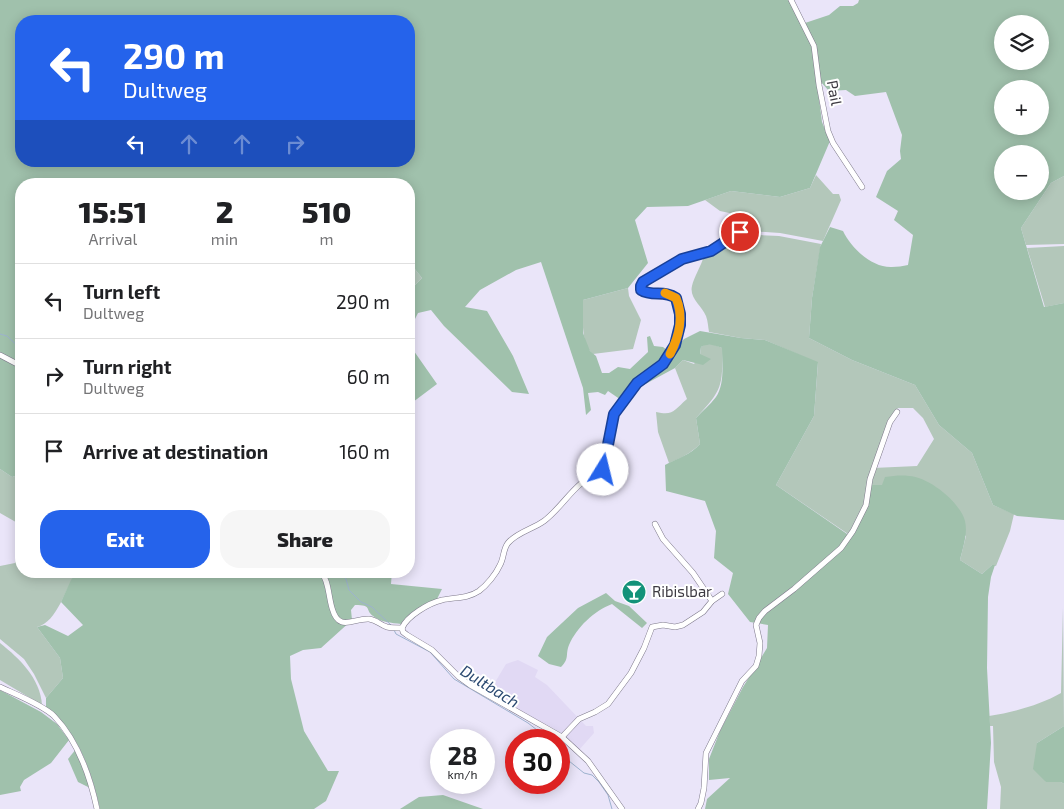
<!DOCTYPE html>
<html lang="en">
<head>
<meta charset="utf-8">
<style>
  body { margin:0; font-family:"Exo 2",sans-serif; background:#f6f6f6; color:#202124; height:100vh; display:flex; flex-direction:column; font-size:19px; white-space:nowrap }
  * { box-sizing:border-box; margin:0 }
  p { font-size:16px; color:#757577 }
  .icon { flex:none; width:28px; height:28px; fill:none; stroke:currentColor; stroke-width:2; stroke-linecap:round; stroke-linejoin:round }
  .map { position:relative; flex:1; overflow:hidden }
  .drawer { position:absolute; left:15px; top:178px; width:400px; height:400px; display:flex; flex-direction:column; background:#fff; border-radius:20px; box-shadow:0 2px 12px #0003 }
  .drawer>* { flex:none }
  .banner { position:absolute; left:15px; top:15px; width:400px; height:152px; border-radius:20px; box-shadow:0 2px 12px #0003; background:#2563eb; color:#fff; overflow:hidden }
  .controls { position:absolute; left:994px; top:15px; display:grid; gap:10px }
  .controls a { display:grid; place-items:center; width:55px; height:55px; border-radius:50%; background:#fff; box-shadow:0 2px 12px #0003; font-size:25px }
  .speed { position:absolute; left:430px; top:729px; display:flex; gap:10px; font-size:25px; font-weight:700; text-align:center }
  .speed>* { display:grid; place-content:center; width:65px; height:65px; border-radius:50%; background:#fff; box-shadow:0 2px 12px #0003; line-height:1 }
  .speed small { font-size:12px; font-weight:400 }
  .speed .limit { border:8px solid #d22; background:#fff; color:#111 }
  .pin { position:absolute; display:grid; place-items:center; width:42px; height:42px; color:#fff; margin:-21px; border:2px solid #fff; border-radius:50%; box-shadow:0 1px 5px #0007 }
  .me { position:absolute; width:55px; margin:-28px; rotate:9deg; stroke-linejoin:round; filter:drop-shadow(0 0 4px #0008) }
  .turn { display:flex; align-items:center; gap:18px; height:105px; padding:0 25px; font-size:22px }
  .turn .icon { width:65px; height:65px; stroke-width:2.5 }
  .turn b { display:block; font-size:35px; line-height:42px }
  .lanes { display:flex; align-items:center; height:48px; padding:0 25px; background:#0003; justify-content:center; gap:25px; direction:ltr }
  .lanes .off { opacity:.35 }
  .eta { display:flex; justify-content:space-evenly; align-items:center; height:85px; text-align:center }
  .eta b { font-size:30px; font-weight:800; line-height:35px }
  .action { display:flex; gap:10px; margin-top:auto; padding:10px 25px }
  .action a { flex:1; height:58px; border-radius:20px; background:#2563eb; color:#fff; font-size:20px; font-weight:800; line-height:58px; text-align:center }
  .action a+a { background:#f6f6f6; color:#202124 }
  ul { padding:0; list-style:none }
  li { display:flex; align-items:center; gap:15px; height:75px; padding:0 25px; border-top:1px solid #e0e0e0 }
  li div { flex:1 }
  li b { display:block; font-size:19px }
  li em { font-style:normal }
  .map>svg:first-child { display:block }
</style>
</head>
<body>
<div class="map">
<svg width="1064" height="809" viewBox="0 0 1064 809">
  <rect width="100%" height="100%" fill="#eae5f9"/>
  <!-- built -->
  <path fill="#e1d9f4" d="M518,660l20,10 -3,7 12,8 39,41h7l1,7 -15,17 -26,-22 -65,-34 18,-30z"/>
  <!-- green -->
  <g fill="#b3c7ba" fill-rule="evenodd">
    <path d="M816,175l17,19h6l2,6 -18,41 -43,-8 -43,-3 -3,-16 -14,-3 -15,-11 26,-9 49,6 30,-9z"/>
    <path d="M1064,176v68l-38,1 -5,-17 30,-45z"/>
    <path d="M738,234l41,2 42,8 -9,54 -3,40 43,22 63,25 24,40 33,28 21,52 21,9 -4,17 -14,35 -4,-1 -10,9 -22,-14 6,-24 -84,-51 -15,21 -16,30 -75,-51 38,-69 4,-53 -53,-23 -24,-2 -32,-6c-1,-5 -1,-11 -3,-16 -4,-10 -17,-18 -14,-30 2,-9 9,-20 12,-30l16,-7zM898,408h15l10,10 11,21 -17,27 -44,2 16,-45z"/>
    <path d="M1064,246v57l-19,4 -18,-59z"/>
    <path d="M414,268l8,10 -7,7 -6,1v-17z"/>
    <path d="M628,288l1,8 12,24 -8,29 -40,5c-13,-10 -10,-40 -10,-54z"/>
    <path d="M706,344l9,1 7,3c1,39 0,42 -26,70l4,26c-9,9 -19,14 -31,19l-11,-31 -2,-20c18,4 18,-2 31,-13l-12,-31 8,-8 11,4 6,-9 1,-8z"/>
    <path d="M0,469l12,8 9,-3v51l-21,-12z"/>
    <path d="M21,550v21h57c-13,16 -20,51 -41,56l23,31 3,20 -17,20 -12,-24 -10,-15 -24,-20v-73l15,-3z"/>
    <path d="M1063,608l1,118 -27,17 9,39h15l3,2v25h-64l1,-22 -7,-25 -1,-36h-3l-1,-10c25,-4 51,-11 72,-23z"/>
    <path d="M0,643c20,16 40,35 42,62l-42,-25z"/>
  </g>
  <!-- forest -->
  <g fill="#a0c1ac" fill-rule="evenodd">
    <path d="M0,0h789l20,39 4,12 9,71 8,19 -20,47 -30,9 -49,-6 -43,15 -41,1 -12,13 13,43 -20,25 -45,12v33l7,18 6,5 6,17h7l9,-6 12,2 18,-17 -1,-15 3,-1 4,10 9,1 9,7 12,-15 16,-8 41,7 24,2 53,22 -4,54 -38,69 74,51 17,-30 4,-21h11l3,-8c8,-1 16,-2 24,-1 20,1 51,26 56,45 3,13 -2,26 -5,39l22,14 10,-9h3l-4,12 -3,20 -1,71 4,75 -4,66h-282l2,-10 23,-21 -21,2v-21l11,-28 23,-44 24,-39 1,-23 -18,-3 -22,-28 5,-21 -19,-15 2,-27 -11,-30 -39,-10 -1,-26c13,-7 25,-10 35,-21l-4,-26c6,-7 14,-13 20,-21 9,-14 6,-33 6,-49 -8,-3 -14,-5 -21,-1l-1,7 11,5 -8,6 -20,-5 -8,8 -35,19 -3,-1 -13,16 -16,-11 -3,4 -7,-3 -10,1 3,17 -5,5 -3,-27 -42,-126 -25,8 -36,20 -15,17 22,4 26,45 16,38 -17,-2 -68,-66 -13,-16 -13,3 -8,16 -1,15 28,40 -28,21v-119l6,-1 7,-7 -8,-10 -5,1v-85h-388v290l-9,3 -12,-8zM21,21h388v140h-388z"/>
    <path d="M859,0h205v176l-13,7 -30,45 23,79 20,-4v217l-47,-4 -24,-11 -21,-52 -33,-28 -24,-40 -63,-25 -43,-22 3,-40 8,-51 10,-20 13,4c8,17 29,37 49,36 5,0 11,-1 16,-2l5,-30 -19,-15 4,-9 -22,-14 11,-26 14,-12 -1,-8 2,-16 -16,-43 -31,4 -9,-6 -17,1 -9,-10 -3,-31 -12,-27 24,-8 11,-9h13l5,-3zM1002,24h38v37h-38zM1002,89h38v37h-38zM1002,154h38v37h-38z"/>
    <path d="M78,571h314l-1,13 51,5 -5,10 -19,10 -17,15c-9,-1 -21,-2 -28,-8 -9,-7 0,-11 -18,-11l-4,5 1,10 -31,28 -18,2 -13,6 1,23 13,52 24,40h11l-13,30 -12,8h-214c-9,-38 -21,-77 -54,-101v-10l17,-20 -3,-20 -23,-31 8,-2 23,11 15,-11 -22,-23 10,-22z"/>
    <path d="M606,593l9,8 14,5 18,17 -5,5 -30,-24c-18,7 -35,23 -43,41 -4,10 1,13 -8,22l-12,-3 -11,-8 9,-19 31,-29z"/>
    <path d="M0,690l41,22 16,12 12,16 -18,23 -27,17 -4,7 1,4 -21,4z"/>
    <path d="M1064,726v68v-10l-3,-2h-15l-13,-13 4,-26z"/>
    <path d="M76,749l14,39 -12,-6 -10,-23z"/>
    <path d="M443,795l40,14h-83l19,-12z"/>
  </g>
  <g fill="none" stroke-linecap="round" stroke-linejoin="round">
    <!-- stream -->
    <g stroke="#9db2ce" stroke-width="1">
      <path d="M0,334l7,2 14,13"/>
      <path d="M339,571l7,8 3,11 12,12 11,5 20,19"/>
      <path d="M394,630l2,4 34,18 24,27 74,44 9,7 9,10"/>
      <path d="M559,753l25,20 8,2 7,7 9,13 4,14"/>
    </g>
    <defs>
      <g id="street">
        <path d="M791,0l23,46 5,39 9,46 5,12 29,44"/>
        <path d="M0,355l21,11"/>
        <path d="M655,524l8,15 30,34 19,28"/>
        <path d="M321,571c8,11 7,23 11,37 7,25 21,10 37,11 8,1 11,6 18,8 4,1 11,1 15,1"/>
        <path d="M402,628c5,-12 27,-25 40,-28 13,-3 25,-1 37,-9 8,-6 17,-17 21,-26 4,-7 3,-16 8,-22 9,-11 25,-14 36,-22 20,-15 32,-42 58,-49 6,-18 3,-42 13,-59 6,-11 14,-23 23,-31 8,-6 18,-11 25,-18 13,-12 24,-48 13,-64 -7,-13 -24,-3 -35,-11v-3l2,-4 31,-19 37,-12 28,-19"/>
        <path d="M402,628l1,4 4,3 25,15 27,27 11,8 92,52 26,24 34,48"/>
        <path d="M0,687c15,7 43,18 54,29 24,25 36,60 43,93"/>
        <path d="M562,737l17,-18 16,-7 13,-8 23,-31 13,-25 8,-21 11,-2 12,2 8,-2 20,-13 9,-11 10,-7"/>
        <path d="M698,809l3,-6 3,-15 2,-35 36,-72 14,-15 3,-10 1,-13 -4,-18 3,-7 6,-7 29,-22 47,-41 12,-17 13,-26 4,-26 20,-57 7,-10"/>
      </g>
    </defs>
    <!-- street casing -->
    <use href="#street" stroke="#7e798b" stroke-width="6"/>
    <!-- street -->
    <use href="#street" stroke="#fff" stroke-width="5"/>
  </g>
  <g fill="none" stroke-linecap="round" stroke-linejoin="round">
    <defs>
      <path id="route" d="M603,470l11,-56 23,-31 26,-19 12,-19 5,-20v-11l-4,-16c-11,-8 -24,-1 -35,-8v-4l2,-4 39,-23 29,-8 29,-19"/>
    </defs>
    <!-- route casing -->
    <use href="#route" stroke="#184099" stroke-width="12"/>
    <!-- route -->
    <use href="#route" stroke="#2563eb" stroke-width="9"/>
    <!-- slow -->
    <path stroke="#f59e0b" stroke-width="9" d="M665,293l11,5c8,18 3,39 -6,56"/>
  </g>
  <!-- icons -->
  <defs>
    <symbol id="bar-disc" viewBox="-11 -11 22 22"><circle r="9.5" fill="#139279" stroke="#fff"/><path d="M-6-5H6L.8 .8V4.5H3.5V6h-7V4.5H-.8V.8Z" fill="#fff"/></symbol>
  </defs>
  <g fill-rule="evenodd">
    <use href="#bar-disc" x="620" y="578" width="28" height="28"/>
  </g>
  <g text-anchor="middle" stroke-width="4" stroke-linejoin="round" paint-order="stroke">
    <!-- street labels -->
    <g font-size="15" fill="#3d3a42" stroke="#fff">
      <text transform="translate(834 93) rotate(79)" y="5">Pail</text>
    </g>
    <!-- poi labels -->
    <g font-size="15" fill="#3d3a42" stroke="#fff" text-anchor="start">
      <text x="652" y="597">Ribislbar</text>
    </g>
    <!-- water labels -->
    <g font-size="16" font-style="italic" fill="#2c4a72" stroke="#fff">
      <text transform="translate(490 686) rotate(32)" y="6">Dultbach</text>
    </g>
  </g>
</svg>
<div class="controls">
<a><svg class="icon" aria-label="layers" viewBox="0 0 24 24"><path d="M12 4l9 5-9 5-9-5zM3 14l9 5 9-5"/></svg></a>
<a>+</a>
<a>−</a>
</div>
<div class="speed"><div>28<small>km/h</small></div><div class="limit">30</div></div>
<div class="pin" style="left:740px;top:232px;background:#d93025"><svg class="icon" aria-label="arrive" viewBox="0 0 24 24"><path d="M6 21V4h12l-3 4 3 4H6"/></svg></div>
<svg class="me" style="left:603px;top:470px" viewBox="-20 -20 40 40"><circle r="19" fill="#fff"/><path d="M0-13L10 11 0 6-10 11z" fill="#2563eb"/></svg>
<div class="banner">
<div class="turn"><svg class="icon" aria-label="left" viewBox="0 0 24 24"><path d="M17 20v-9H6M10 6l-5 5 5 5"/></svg><div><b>290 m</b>Dultweg</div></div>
<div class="lanes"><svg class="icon" aria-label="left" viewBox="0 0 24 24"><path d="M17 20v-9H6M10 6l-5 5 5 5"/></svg><svg class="icon off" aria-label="ahead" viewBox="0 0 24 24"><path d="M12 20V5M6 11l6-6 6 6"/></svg><svg class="icon off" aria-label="ahead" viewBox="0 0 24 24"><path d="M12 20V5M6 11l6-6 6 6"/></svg><svg class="icon off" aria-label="right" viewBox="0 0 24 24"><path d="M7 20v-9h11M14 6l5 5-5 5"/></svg></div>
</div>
<section class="drawer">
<div class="eta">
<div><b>15:51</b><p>Arrival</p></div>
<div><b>2</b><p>min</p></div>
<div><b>510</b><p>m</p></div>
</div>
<ul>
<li><svg class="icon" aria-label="left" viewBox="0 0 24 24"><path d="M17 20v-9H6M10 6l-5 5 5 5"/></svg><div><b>Turn left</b><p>Dultweg</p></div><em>290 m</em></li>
<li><svg class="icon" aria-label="right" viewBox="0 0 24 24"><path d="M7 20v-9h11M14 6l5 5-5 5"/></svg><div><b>Turn right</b><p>Dultweg</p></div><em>60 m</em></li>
<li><svg class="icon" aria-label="arrive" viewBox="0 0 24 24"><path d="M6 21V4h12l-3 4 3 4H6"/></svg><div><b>Arrive at destination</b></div><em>160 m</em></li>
</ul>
<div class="action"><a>Exit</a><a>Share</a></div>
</section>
</div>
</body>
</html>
